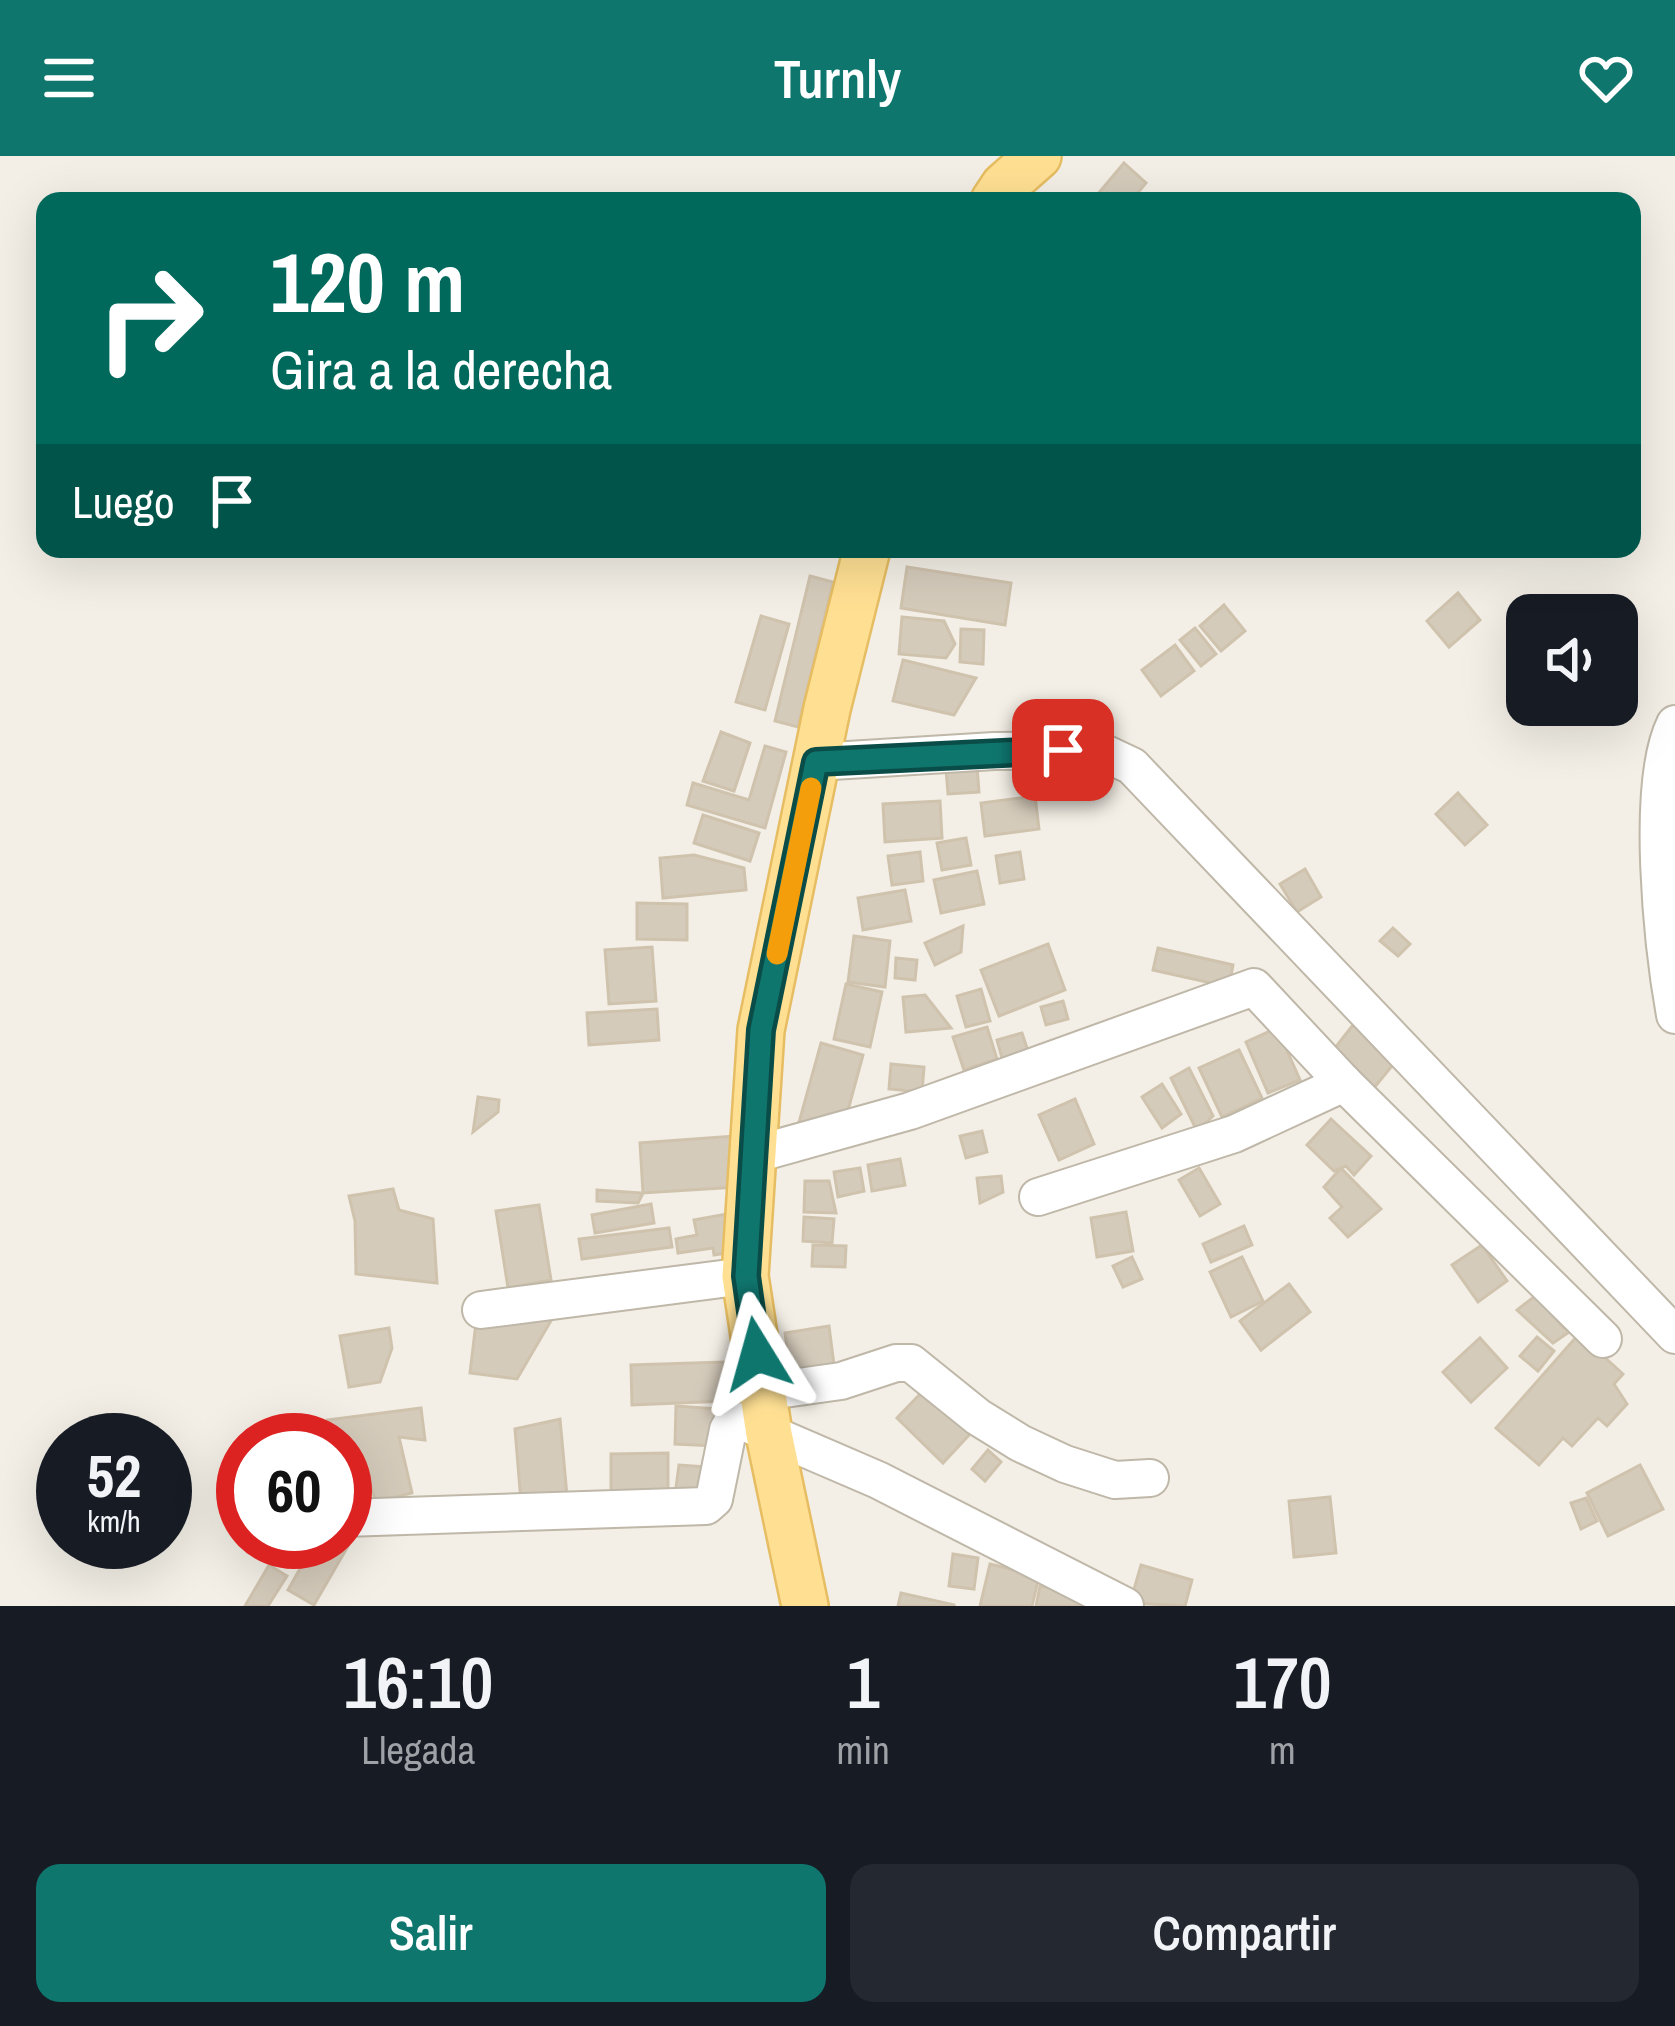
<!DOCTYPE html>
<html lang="es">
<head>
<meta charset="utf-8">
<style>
  body { margin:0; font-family:"Archivo Narrow",sans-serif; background:#242831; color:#f1f3f6; height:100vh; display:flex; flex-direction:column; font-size:45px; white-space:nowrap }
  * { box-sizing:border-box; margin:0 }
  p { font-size:39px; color:#9ea1a6 }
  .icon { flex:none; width:66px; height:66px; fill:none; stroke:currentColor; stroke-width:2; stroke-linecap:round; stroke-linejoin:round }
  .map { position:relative; height:1450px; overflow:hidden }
  .details { display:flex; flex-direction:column; background:#171b24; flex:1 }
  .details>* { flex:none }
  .top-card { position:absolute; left:36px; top:36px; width:1605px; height:366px; border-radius:24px; box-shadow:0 12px 48px #0002; background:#00695c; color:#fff; overflow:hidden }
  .fabs { position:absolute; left:1506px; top:438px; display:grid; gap:24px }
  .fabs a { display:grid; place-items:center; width:132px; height:132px; border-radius:24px; background:#171b24; box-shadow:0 12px 48px #0002; font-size:60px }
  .speed { position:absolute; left:36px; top:1257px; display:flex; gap:24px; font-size:60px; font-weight:700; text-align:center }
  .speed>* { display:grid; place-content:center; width:156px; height:156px; border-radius:50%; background:#171b24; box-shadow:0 12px 48px #0002; line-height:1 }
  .speed small { font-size:30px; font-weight:400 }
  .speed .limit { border:18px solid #d22; background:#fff; color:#111 }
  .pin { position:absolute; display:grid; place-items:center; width:102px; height:102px; color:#fff; margin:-51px; border-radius:24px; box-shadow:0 6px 18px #0006 }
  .me { position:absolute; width:132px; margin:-66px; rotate:352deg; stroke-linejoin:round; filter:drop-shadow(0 0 9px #0008) }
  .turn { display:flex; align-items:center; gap:42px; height:252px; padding:0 36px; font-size:54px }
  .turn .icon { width:156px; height:156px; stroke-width:2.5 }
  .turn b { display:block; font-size:84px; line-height:102px }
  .then { display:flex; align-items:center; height:114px; padding:0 36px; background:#0003; gap:24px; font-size:45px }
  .eta { display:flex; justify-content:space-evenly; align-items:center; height:204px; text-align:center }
  .eta b { font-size:72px; font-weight:600; line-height:84px }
  .primary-button { display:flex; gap:24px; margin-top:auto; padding:24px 36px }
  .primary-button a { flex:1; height:138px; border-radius:24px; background:#0f766e; color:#fff; font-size:48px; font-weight:600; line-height:138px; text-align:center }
  .primary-button a+a { background:#242831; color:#f1f3f6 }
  header { display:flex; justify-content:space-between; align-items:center; height:156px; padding:0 36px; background:#0f766e; color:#fff; font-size:54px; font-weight:600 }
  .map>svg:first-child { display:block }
</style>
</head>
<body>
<header><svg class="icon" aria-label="menu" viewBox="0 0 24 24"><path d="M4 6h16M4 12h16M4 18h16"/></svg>Turnly<svg class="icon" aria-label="heart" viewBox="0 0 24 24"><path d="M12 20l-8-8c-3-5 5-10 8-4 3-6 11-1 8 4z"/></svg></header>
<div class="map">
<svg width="1675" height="1450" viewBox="0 0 1675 1450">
  <rect width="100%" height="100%" fill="#f3efe6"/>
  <!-- building -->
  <g fill="#d5cbbb" stroke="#d0c3ae" stroke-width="3">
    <path d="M1124,7l22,20 -15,18h-39z"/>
    <path d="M907,411l104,16 -6,42 -104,-17z"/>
    <path d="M810,420l23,6 -35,145 -23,-6z"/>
    <path d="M1458,437l22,27 -31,27 -22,-26z"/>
    <path d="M1224,449l21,26 -24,20 -21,-25z"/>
    <path d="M761,460l28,8 -24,86 -29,-8z"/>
    <path d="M902,461l42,4 11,23 -9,14 -47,-4z"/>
    <path d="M1195,472l21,26 -15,12 -21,-26z"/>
    <path d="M961,473l23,1 -1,34 -23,-2z"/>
    <path d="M1175,489l19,26 -33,25 -19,-26z"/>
    <path d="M903,504l73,18 -22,37 -61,-14z"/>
    <path d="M721,576l29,11 -16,48 -31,-10z"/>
    <path d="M765,590l21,6 -21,76 -78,-23 6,-22 56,17z"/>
    <path d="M977,610l2,26 -31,2 -2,-25z"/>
    <path d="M1458,637l29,32 -22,20 -29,-31z"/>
    <path d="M1035,640l4,33 -54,7 -4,-33z"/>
    <path d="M940,645l2,37 -57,4 -2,-38z"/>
    <path d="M703,659l56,18 -9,28 -56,-18z"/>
    <path d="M966,682l5,27 -29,5 -5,-27z"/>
    <path d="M920,696l3,29 -31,4 -4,-29z"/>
    <path d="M1020,696l4,27 -24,4 -4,-27z"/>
    <path d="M694,699l50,13 2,22 -83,8 -3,-40z"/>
    <path d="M1305,713l16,28 -24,15 -17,-28z"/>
    <path d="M977,715l7,33 -43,9 -7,-33z"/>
    <path d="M905,734l6,31 -48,9 -5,-32z"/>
    <path d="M637,747l50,1v36l-50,-1z"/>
    <path d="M963,770l-2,26 -26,13 -10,-22z"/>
    <path d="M1393,772l17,16 -12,12 -18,-15z"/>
    <path d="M854,780l36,5 -5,46 -37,-5z"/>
    <path d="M1048,788l17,46 -66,26 -18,-46z"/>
    <path d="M652,791l4,54 -47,3 -4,-54z"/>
    <path d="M1158,792l75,17 -4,22 -76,-17z"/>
    <path d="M896,802l21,2 -2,20 -20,-2z"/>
    <path d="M846,828l36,8 -12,55 -36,-8z"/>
    <path d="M981,833l9,32 -24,6 -9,-31z"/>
    <path d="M925,839l26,33 -45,4 -3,-35z"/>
    <path d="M1063,845l5,18 -22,6 -5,-18z"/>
    <path d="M657,853l2,31 -70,5 -2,-32z"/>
    <path d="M1353,869l43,36 -22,27 -43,-35z"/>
    <path d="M987,871l10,32 -33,11 -11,-33z"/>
    <path d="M1277,872l23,52 -32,13 -22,-51z"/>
    <path d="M1022,877l8,24 -26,8 -7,-25z"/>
    <path d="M821,887l42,12 -19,70 -46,1z"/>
    <path d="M1239,894l23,48 -40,19 -23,-49z"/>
    <path d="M891,908l33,3 -2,25 -33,-3z"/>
    <path d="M1189,912l24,48 -16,15 -26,-53z"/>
    <path d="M1162,928l19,30 -19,14 -20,-31z"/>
    <path d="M478,941l21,3 -1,12 -25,20z"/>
    <path d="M1075,943l19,45 -35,16 -20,-45z"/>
    <path d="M1331,963l40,37 -17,19 -8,-9 -12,5 -27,-26z"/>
    <path d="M982,975l5,21 -21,6 -6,-22z"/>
    <path d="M734,980l3,51 -94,6 -3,-50z"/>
    <path d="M900,1003l5,26 -33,6 -4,-26z"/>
    <path d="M860,1012l4,23 -26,6 -4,-25z"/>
    <path d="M1199,1012l21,36 -20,12 -21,-36z"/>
    <path d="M1341,1012l40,41 -33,28 -18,-19 12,-11 -18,-20z"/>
    <path d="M1001,1020l2,16 -23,11 -3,-25z"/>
    <path d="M805,1025h24l7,32 -32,-1z"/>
    <path d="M393,1033l6,21 34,9 4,64 -81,-9 -1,-53 -6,-25z"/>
    <path d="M597,1034l46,3 -5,10 -41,-2z"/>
    <path d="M651,1048l3,19 -59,10 -3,-18z"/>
    <path d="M539,1049l12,75 -43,8 -12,-77z"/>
    <path d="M1126,1056l7,39 -36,6 -6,-39z"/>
    <path d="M727,1058l6,38 -19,3 -1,-7 -35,5 -2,-14 21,-4 -3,-15z"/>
    <path d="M804,1061l30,2 -2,24 -29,-2z"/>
    <path d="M1244,1070l8,19 -41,17 -8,-18z"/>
    <path d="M669,1072l3,19 -90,12 -3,-20z"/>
    <path d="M813,1089l33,1 -1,21 -33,-1z"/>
    <path d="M1482,1089l25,36 -29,21 -26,-37z"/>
    <path d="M1132,1101l10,22 -19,8 -10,-21z"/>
    <path d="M1242,1101l21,44 -32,16 -21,-45z"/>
    <path d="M1289,1128l21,28 -49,38 -21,-29z"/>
    <path d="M1535,1140l29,32 8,-7 7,4 -26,18 -36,-33z"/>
    <path d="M479,1142l80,9 -42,72 -47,-6z"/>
    <path d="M829,1170l5,39 -44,6 -5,-38z"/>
    <path d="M389,1172l3,20 -12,34 -31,5 -9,-51z"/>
    <path d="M1579,1178l44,40 -9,10 13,20 -20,22 -9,-8 -26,28 -9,-8 -24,27 -43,-37z"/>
    <path d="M1537,1181l17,14 -16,20 -18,-15z"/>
    <path d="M1480,1182l27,30 -36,34 -28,-30z"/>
    <path d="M724,1206l2,39 -94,4 -1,-40z"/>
    <path d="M925,1233l45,45 -27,29 -46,-45z"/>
    <path d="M676,1250l41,3 -2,37 -40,-2z"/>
    <path d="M421,1252l4,32 -26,-3 13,56 -36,9 -8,-24 -23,-1v-37h-20l2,-20z"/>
    <path d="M560,1263l7,77 -46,6 -6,-73z"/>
    <path d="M988,1294l13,12 -16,19 -13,-12z"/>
    <path d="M668,1297v43l-57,1v-43z"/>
    <path d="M679,1309l26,2 -3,31 -27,-3z"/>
    <path d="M1640,1309l23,44 -55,27 -21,-43z"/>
    <path d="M1330,1341l6,56 -42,4 -5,-56z"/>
    <path d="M1586,1342l11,23 -16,8 -10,-26z"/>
    <path d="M315,1386h26l7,4 -34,59 -26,-15z"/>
    <path d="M953,1398l25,4 -4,31 -25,-3z"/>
    <path d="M990,1408l49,12 -7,30h-52z"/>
    <path d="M269,1409l18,11 -19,30h-23z"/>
    <path d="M1141,1409l51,15 -7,26 -55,-3z"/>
    <path d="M1040,1430l56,12 -2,8h-58z"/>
    <path d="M901,1437l53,12v1h-56z"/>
  </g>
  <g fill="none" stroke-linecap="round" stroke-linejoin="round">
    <defs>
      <g id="minor">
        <path d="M1675,568c-30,60 -12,224 0,291"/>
        <path d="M816,606l178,-11 104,-1 34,16 543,569"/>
        <path d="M756,998l154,-43 344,-124 90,96 259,256"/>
        <path d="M1038,1041l196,-63 110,-51"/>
        <path d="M481,1154l264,-34"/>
        <path d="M763,1236l78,-11 55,-18h15l67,54 42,26 45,21 50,16 35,-2"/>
        <path d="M345,1362l361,-12 8,-7 14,-69 4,-7 9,-2 137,59 247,126"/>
      </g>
      <g id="major">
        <path d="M994,45l10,-15 34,-30"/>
        <path d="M805,1450l-36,-172 -24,-158 16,-246 66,-321 40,-160"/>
      </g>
    </defs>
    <!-- minor casing -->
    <use href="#minor" stroke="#bfb7a8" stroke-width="40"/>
    <!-- major casing -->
    <use href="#major" stroke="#e6bd62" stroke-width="50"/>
    <!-- minor -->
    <use href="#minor" stroke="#fff" stroke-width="36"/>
    <!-- major -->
    <use href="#major" stroke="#ffe093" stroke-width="45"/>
  </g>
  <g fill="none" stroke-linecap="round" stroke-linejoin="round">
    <defs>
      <path id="route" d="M757,1198l-11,-78 15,-246 55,-268 247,-12"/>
    </defs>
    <!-- route casing -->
    <use href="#route" stroke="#0a4d48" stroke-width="30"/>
    <!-- route -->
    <use href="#route" stroke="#0f766e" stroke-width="21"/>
    <!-- slow -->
    <path stroke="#f59e0b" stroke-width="21" d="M777,798l34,-166"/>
  </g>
</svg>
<div class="fabs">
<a><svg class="icon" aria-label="sound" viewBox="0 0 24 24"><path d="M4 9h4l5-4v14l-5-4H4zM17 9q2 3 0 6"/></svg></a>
</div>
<div class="speed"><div>52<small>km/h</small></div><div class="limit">60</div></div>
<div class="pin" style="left:1063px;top:594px;background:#d93025"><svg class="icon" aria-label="arrive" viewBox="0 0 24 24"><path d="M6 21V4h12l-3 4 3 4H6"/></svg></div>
<svg class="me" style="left:757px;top:1198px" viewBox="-20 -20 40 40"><path d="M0-17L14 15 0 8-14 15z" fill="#0f766e" stroke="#fff" stroke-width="4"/></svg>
<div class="top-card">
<div class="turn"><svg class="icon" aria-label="right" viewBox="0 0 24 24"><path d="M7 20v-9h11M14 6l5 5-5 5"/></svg><div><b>120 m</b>Gira a la derecha</div></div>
<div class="then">Luego<svg class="icon" aria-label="arrive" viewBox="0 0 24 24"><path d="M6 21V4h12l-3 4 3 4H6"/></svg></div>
</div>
</div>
<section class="details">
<div class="eta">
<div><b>16:10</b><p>Llegada</p></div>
<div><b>1</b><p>min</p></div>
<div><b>170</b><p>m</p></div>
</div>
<div class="primary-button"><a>Salir</a><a>Compartir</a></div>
</section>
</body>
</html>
